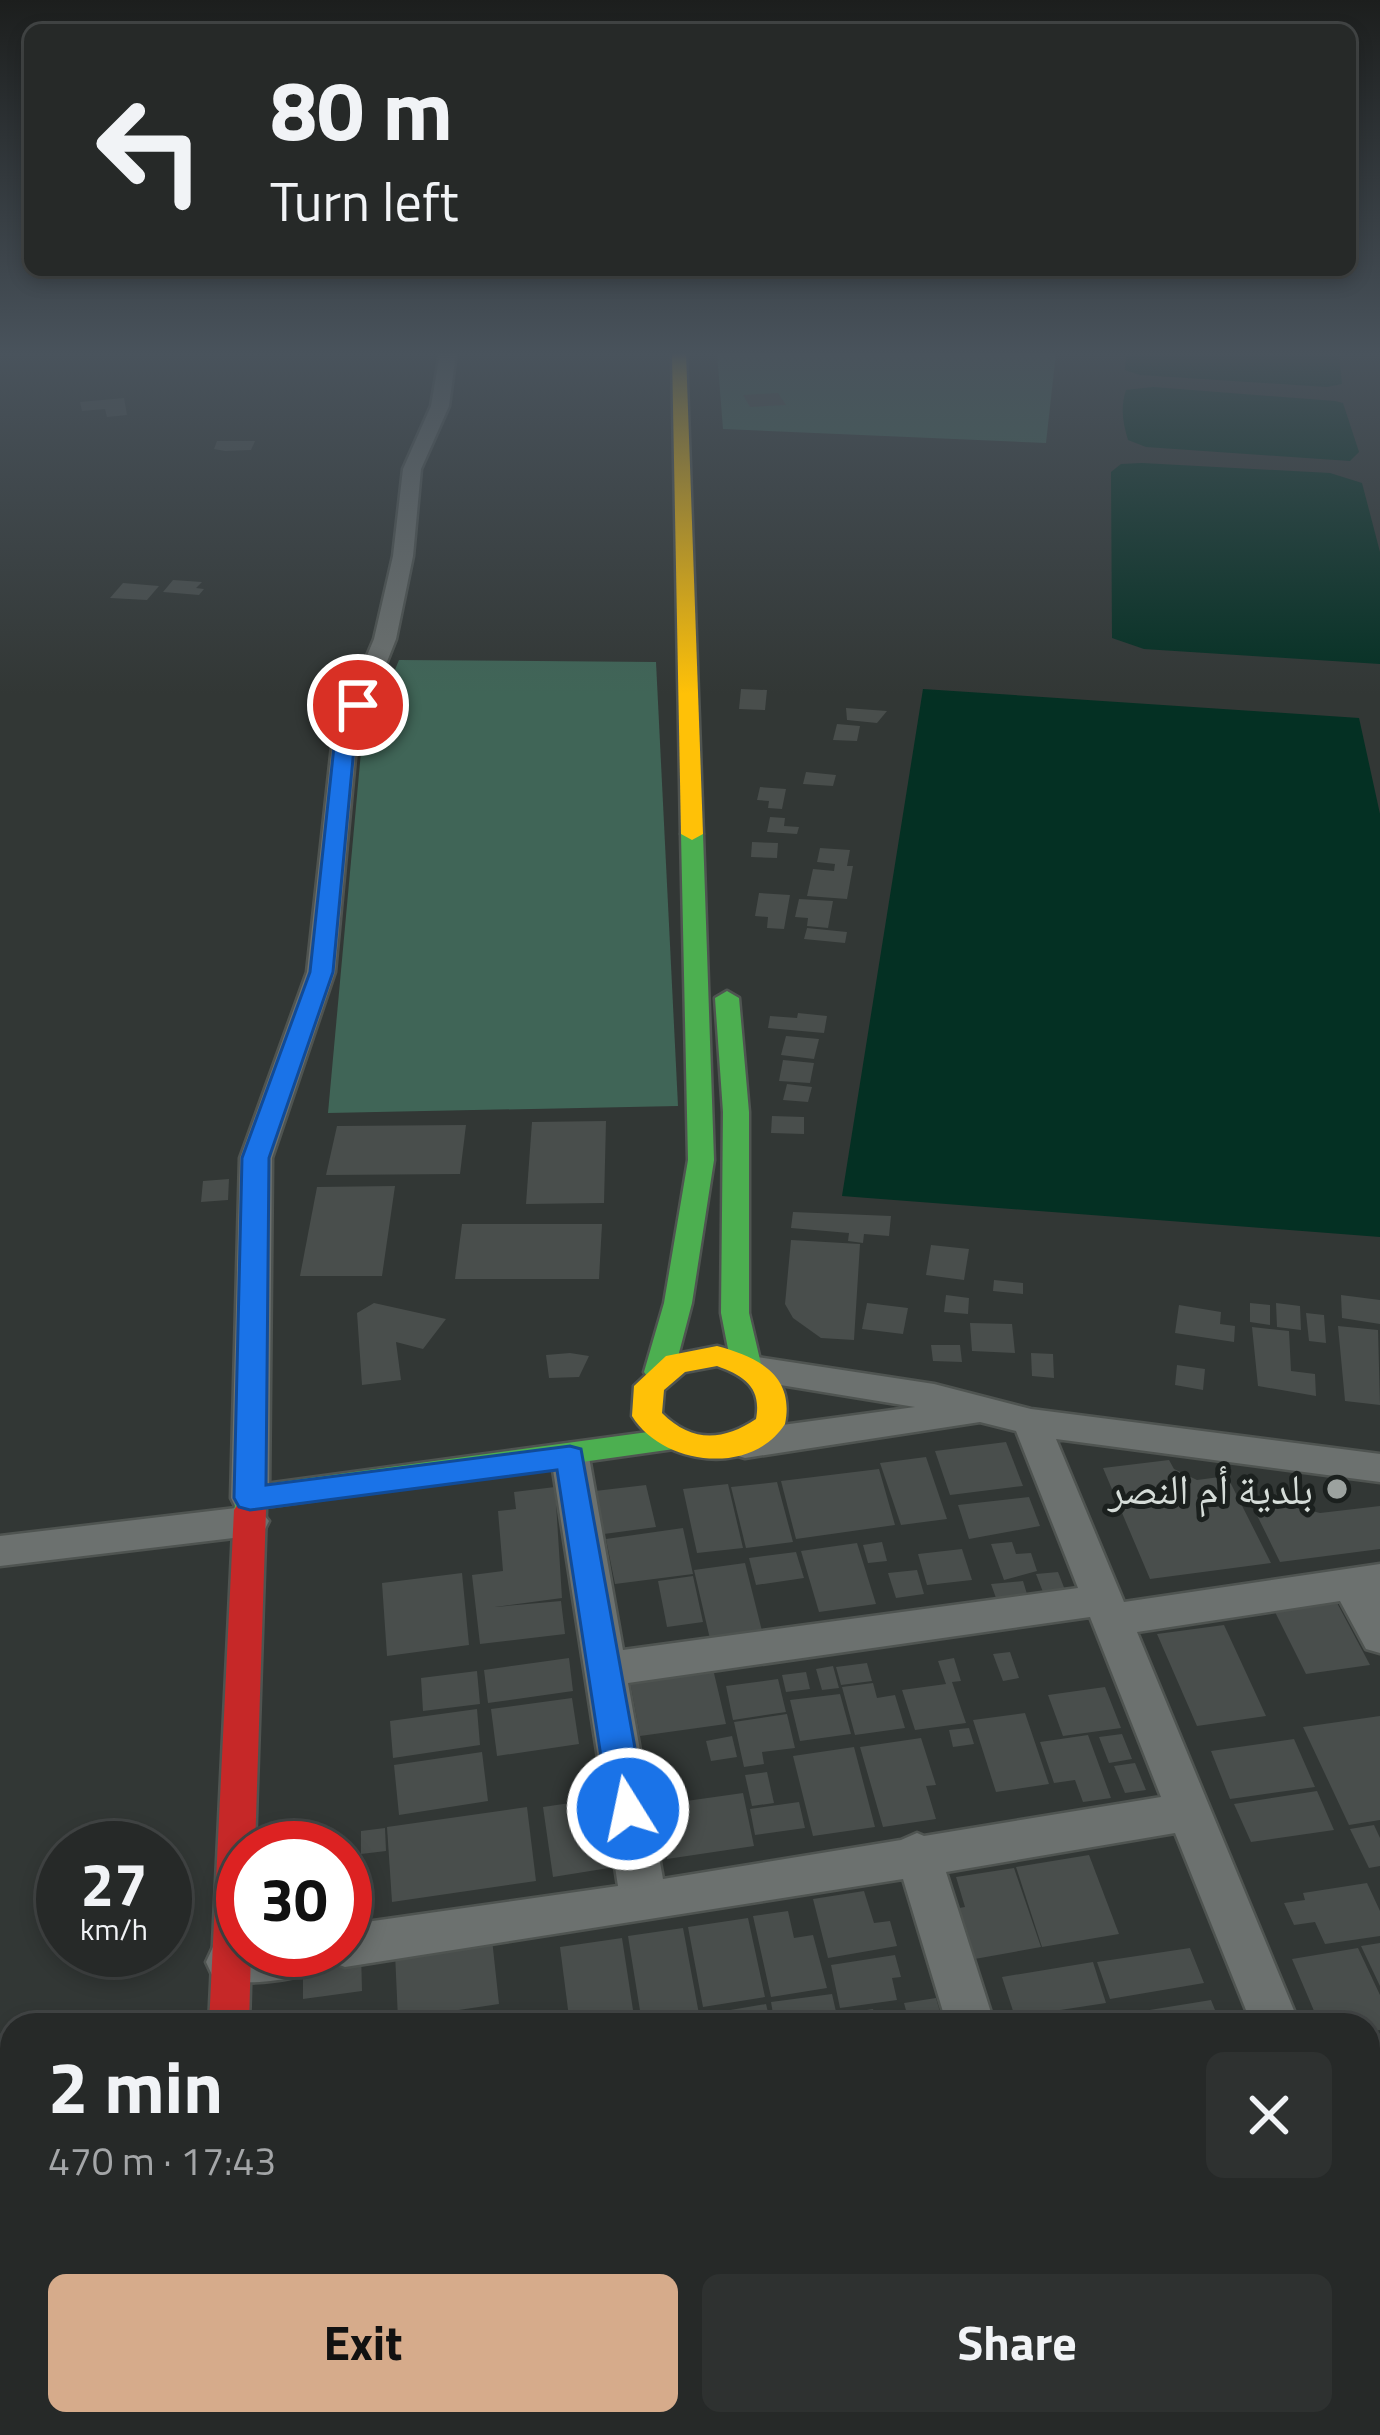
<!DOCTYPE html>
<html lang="en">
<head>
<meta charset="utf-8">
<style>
  body { margin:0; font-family:"Titillium Web","Noto Naskh Arabic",sans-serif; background:#2e3130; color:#f1f3f6; height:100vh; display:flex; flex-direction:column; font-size:45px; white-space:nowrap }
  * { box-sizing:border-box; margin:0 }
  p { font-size:39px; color:#a4a6a8 }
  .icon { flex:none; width:66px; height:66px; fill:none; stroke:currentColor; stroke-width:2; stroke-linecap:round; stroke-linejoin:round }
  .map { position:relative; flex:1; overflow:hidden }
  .details { position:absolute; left:0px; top:2013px; width:1380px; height:423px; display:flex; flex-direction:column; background:#262928; border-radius:36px 36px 0 0; box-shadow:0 6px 18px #0003,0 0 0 3px #424545 }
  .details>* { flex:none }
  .guide { position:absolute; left:24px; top:24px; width:1332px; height:252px; border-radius:18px; box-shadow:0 6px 18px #0003,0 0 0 3px #424545; background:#262928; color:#f1f3f6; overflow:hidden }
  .speed { position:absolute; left:36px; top:1821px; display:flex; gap:24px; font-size:60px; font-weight:700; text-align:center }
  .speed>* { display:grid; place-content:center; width:156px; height:156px; border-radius:50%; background:#262928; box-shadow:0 6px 18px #0003,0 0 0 3px #424545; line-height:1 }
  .speed small { font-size:30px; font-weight:400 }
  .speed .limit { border:18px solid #d22; background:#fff; color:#111 }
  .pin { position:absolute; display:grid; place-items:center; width:102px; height:102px; color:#fff; margin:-51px; border:6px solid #fff; border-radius:50%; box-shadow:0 3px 12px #0007 }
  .me { position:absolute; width:132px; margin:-66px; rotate:350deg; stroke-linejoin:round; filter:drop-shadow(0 0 9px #0008) }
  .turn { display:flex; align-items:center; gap:42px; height:252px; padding:0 48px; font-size:54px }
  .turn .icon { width:156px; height:156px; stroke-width:2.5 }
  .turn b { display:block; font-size:84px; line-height:102px }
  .round { display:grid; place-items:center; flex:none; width:126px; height:126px; border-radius:18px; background:#2e3130 }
  .headline { display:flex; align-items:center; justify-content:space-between; height:204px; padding:0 48px }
  h1 { font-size:72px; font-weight:700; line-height:90px }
  .button { display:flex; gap:24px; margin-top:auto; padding:24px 48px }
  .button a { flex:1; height:138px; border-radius:18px; background:#d6ab8b; color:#111; font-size:48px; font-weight:700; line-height:138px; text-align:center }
  .button a+a { background:#2e3130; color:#f1f3f6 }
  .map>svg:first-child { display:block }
</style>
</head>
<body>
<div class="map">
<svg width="1380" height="2435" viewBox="0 0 1380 2435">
  <rect width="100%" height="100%" fill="#323735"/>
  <!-- green -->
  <g fill="#406557">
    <path d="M717,353h339l-10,90 -323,-14z"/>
    <path d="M399,660l257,2 22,444 -350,7 33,-361z"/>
  </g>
  <!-- water -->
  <g fill="#043023">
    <path d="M1126,353h213l3,31 -15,3 -187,-12 -15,-5z"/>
    <path d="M1153,387l182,14 8,2 16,49 -9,9 -204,-14 -18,-7c-5,-17 -8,-32 -2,-50z"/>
    <path d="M1142,463l188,10 32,10 18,69v112l-236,-15 -32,-11 -1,-166 10,-8z"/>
    <path d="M923,689l436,29 21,96v423l-538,-41z"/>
  </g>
  <!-- building -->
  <g fill="#494e4c">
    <path d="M778,393l8,12 -36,2 -7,-12z"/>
    <path d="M124,398l3,17 -20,2 -2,-8 -23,2 -2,-9z"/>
    <path d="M217,441h38l-4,9 -26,1 -11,-2z"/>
    <path d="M173,580l29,2 -6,6 8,1 -5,6 -36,-3z"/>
    <path d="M123,583l36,3 -12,14 -37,-2z"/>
    <path d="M741,689l26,1 -2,20 -26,-1z"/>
    <path d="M846,708l41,3 -10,12 -30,-3z"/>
    <path d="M837,724l23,2 -3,15 -24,-1z"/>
    <path d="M806,772l30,3 -3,11 -30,-2z"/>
    <path d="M760,787l26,2 -4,20 -14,-1 1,-7 -12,-1z"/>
    <path d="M770,817l15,1 -1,8 15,1 -2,7 -30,-2z"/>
    <path d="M752,842l26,1 -1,15 -26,-1z"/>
    <path d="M820,848l30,2 -3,16h6l-6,33 -40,-3 6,-27 21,2 1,-7 -18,-2z"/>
    <path d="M759,893l31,2 -6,34 -17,-1 1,-11 -13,-1z"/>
    <path d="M799,899l34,2 -5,27 -21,-2 1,-8 -13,-1z"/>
    <path d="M807,928l40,4 -2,11 -41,-4z"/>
    <path d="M798,1013l29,3 -3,17 -56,-5 2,-12 27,2z"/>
    <path d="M786,1036l33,3 -5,20 -33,-4z"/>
    <path d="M783,1060l31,3 -4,20 -31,-2z"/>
    <path d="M787,1084l25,3 -4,15 -25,-2z"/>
    <path d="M772,1116l32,1v17l-33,-1z"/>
    <path d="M606,1121l-2,82 -78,1 6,-82z"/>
    <path d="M466,1125l-6,49 -134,1 11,-49z"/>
    <path d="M229,1179l-1,21 -27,2 2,-21z"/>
    <path d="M395,1186l-13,90h-82l17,-89z"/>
    <path d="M793,1212l98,4 -2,20 -25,-2 -1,9 -15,-2 1,-8 -58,-5z"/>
    <path d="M462,1224h140l-3,55h-144z"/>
    <path d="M791,1240l69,4 -6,96 -33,-2 -28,-20 -8,-14z"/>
    <path d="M931,1245l38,4 -5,31 -38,-5z"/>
    <path d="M994,1280l29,3v11l-30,-3z"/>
    <path d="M946,1295l23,3 -1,16 -24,-2z"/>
    <path d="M1341,1295l39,5v24l-38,-6z"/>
    <path d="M374,1303l72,16 -23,30 -27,-7 5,38 -39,5 -5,-72z"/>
    <path d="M867,1303l41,5 -5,26 -41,-5z"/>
    <path d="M1250,1303l20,2v20l-20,-3z"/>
    <path d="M1276,1303l24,3 1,24 -24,-3z"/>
    <path d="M1179,1305l42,7 -1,12 15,2 -1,16 -59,-9z"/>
    <path d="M1306,1313l18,2 2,28 -17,-2z"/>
    <path d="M970,1323l42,1 3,29 -43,-2z"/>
    <path d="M1338,1326l40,4 2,75 -35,-4z"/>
    <path d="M1252,1327l37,4 2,40 24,3 1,22 -58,-10z"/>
    <path d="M931,1345h29l2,17 -29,-1z"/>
    <path d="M570,1353l19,3 -10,21 -30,1 -3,-23z"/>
    <path d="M1031,1353l22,1 1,24 -22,-2z"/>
    <path d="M1177,1365l28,4 -2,21 -28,-5z"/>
    <path d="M1006,1442l17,44 -73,9 -15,-44z"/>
    <path d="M926,1457l21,62 -46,6 -21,-62z"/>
    <path d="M1169,1460l5,9 23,11 30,-4 44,87 -121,16 -47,-111z"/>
    <path d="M879,1469l16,56 -99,14 -15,-58z"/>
    <path d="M777,1482l16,60 -47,6 -15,-61z"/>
    <path d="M728,1484l15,64 -46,5 -14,-64z"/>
    <path d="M646,1485l10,42 -52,7 -9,-43z"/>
    <path d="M555,1487l7,111 -67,9 66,-6 4,33 -85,10 -8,-69 31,-4 -5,-60 18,-2 -2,-17z"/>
    <path d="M1294,1496l6,12 20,5 60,-7v43l-100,13 -30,-61z"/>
    <path d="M1029,1497l11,29 -71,13 -11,-34z"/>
    <path d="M683,1528l10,46 -78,10 -9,-45z"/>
    <path d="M882,1542l5,19 -19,2 -5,-18z"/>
    <path d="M1012,1542l4,12 15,-1 6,18 -33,9 -13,-36z"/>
    <path d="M857,1543l19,61 -57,8 -18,-61z"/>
    <path d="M962,1549l10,31 -45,5 -9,-31z"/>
    <path d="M796,1552l8,26 -48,7 -7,-27z"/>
    <path d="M745,1563l17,68 -52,8 -16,-69z"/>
    <path d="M917,1570l7,24 -28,4 -8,-25z"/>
    <path d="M1058,1572l7,18 -22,2 -7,-18z"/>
    <path d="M462,1573l7,72 -82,11 -5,-73z"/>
    <path d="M693,1576l10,46 -36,5 -9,-46z"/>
    <path d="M1023,1581l4,13 -31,4 -5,-14z"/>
    <path d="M1336,1601l34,64 -64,9 -32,-64z"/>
    <path d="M1224,1625l42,91 -69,10 -40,-92z"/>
    <path d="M1010,1652l9,26 -16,3 -10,-27z"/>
    <path d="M569,1658l4,33 -85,12 -4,-33z"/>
    <path d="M954,1658l7,23 -9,1 14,41 -51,7 -13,-40 44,-6 -8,-23z"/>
    <path d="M867,1663l5,18 -31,4 -5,-18z"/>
    <path d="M833,1666l6,22 -17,2 -6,-21z"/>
    <path d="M713,1669l13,55 -86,12 -10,-55z"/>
    <path d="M477,1671l3,33 -57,7 -2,-33z"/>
    <path d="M806,1672l4,17 -24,3 -4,-17z"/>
    <path d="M778,1679l8,33 -53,8 -7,-34z"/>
    <path d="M873,1683l4,15 18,-3 10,33 -50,7 -13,-48z"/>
    <path d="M1105,1687l16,41 -58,8 -15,-41z"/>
    <path d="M840,1694l11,40 -51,7 -10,-41z"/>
    <path d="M572,1698l7,46 -82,12 -6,-47z"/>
    <path d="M477,1709l3,36 -87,13 -3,-37z"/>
    <path d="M1025,1713l24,71 -53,8 -23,-72z"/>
    <path d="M787,1714l8,34 -33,4 2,12 -20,3 -10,-45z"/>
    <path d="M1380,1716v104l-31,5 -46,-98z"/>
    <path d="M969,1728l5,16 -21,3 -4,-17z"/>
    <path d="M1122,1734l10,25 -23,4 -10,-26z"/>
    <path d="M1088,1735l23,63 -28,4 -8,-22 -21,3 -14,-41z"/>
    <path d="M732,1736l5,21 -26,4 -5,-20z"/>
    <path d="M921,1738l15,47 -10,1 10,33 -53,8 -23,-80z"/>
    <path d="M1294,1739l21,48 -85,12 -19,-48z"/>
    <path d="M854,1747l21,80 -62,9 -20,-80z"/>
    <path d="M482,1752l6,49 -89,14 -5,-50z"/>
    <path d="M1135,1763l11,27 -21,3 -11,-27z"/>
    <path d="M767,1772l7,31 -22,3 -7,-31z"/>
    <path d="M1317,1791l17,39 -83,12 -17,-38z"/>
    <path d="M743,1793l11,53 -87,13 -9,-54z"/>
    <path d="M604,1798l11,69 -62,10 -10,-70z"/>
    <path d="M799,1802l6,26 -50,7 -5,-26z"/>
    <path d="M527,1807l9,74 -144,21 -5,-75z"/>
    <path d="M1374,1825l6,13v28l-11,2 -19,-39z"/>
    <path d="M385,1828l1,23 -25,3v-23z"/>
    <path d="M1089,1855l30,79 -77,13 -26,-80z"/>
    <path d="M1014,1868l27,79 -72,13 -16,-51 12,-2 -9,-30z"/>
    <path d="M1367,1883l13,28v25l-55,8 -10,-22 -21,3 -10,-22 21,-3 -2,-7z"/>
    <path d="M864,1891l10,32 16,-2 7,25 -69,12 -15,-59z"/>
    <path d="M788,1911l6,27 19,-3 14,53 -56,9 -18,-81z"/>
    <path d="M748,1918l17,79 -62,10 -15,-80z"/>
    <path d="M683,1928l16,86 -57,9 -14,-87z"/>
    <path d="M622,1938l13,85 -65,2 -10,-78z"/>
    <path d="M492,1939l7,65 -101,15 -3,-66z"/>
    <path d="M1380,1943v43l-19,-40z"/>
    <path d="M1190,1948l14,35 -94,16 -13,-37z"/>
    <path d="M1358,1948l22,47v35l-12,2v-7h-48l-28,-66z"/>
    <path d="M361,1952l1,39 -59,8v-40z"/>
    <path d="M895,1955l6,22 -9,1 5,22 -57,8 -9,-43z"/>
    <path d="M1093,1962l13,41 -91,14 -13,-40z"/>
    <path d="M832,1994l7,31h-64l-4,-23z"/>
    <path d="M936,1998l8,27h-34l-6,-22z"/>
    <path d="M1211,2000l10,25h-98l-4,-10z"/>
    <path d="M766,2004l5,21h-62l-2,-11z"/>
    <path d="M873,2009l4,16h-34l-2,-11z"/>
    <path d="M1380,2101v53l-12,-27v-24z"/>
    <path d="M471,2424l1,11h-45v-5z"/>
    <path d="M493,2424h52l1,11h-52z"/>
    <path d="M589,2424h37l2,11h-37z"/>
    <path d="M630,2424h76l2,11h-77z"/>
  </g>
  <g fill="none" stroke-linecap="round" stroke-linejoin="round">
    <defs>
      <g id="street">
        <path d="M440,353h16l-7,53 -28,63 -8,87 -17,83 -39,98 -22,235 -63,186 -3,340 -10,11 10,12 -5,10 -14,5 -250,30v-30l236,-28 -5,-10 9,-340 67,-186 26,-235 41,-98 19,-83 10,-87 28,-63z"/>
        <path d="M757,1357l177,27 97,25 349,45v28l-324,-43 68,163 256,-38v89l-14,-4 -26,-48 -203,31 163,393h-48l-77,-192 -229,39 49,153h-48l-44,-146 -558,88 -11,-4c-28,16 -90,26 -121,14l-7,-15 7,-15 30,-8v11h102v-25l273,-39 -67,-429 6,-10 13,-4 13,4 6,10 34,193 455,-62 -62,-157 -36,-9 -235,36 -13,-4 -6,-10 6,-10 13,-4 170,-23 -171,-28 -5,-9 5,-9zM1090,1617l71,180 -237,39 -7,-3 -16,7 -238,39 -35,-196z"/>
        <path d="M1380,2049v48l-12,2v-48z"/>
        <path d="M1368,2222l12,5v76l-12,-4z"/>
        <path d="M12,2247v52l-12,2v-52z"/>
        <path d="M1380,2386v49h-145l5,-11h128v-36z"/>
        <path d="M1057,2424h56l3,11h-56z"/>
      </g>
      <g id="fast">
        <path d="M692,828l11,6 11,326 -22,143 -18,69 -5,7h-20l-5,-7 20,-69 24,-143 -7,-326z"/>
        <path d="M727,991l12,7 10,114v201l12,51 -5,7h-20l-5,-7 -10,-51 2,-201 -8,-114z"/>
        <path d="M670,1429l11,3 4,8 -4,8 -415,59 -5,11 -11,4 -11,-4 -5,-8 5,-20 11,-4z"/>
      </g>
      <g id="slow">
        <path d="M672,353h14l17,481 -11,6 -11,-6z"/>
        <path d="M717,1346c41,11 78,29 68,78 -34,53 -123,41 -153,-8l2,-30 32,-30zM717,1366c27,10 45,21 39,53 -33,22 -64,24 -94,-6l2,-23 21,-18z"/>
      </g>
      <g id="jam">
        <path d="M250,1498l11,4 5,8 -11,338h-12v102h8l-2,75h-40l25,-515 5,-8z"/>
        <rect x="200" y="2424" width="46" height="11"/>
      </g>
    </defs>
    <!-- street casing -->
    <use href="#street" stroke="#4f5451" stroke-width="5"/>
    <!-- fast casing -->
    <use href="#fast" stroke="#4f5451" stroke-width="5"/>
    <!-- slow casing -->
    <use href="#slow" stroke="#4f5451" stroke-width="5"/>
    <!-- jam casing -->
    <use href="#jam" stroke="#4f5451" stroke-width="5"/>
    <!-- street -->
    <use href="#street" fill="#6c716f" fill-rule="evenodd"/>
    <!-- fast -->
    <use href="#fast" fill="#4caf50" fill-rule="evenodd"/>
    <!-- slow -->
    <use href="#slow" fill="#ffc107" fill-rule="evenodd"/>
    <!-- jam -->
    <use href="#jam" fill="#c62828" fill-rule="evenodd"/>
  </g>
  <!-- sky -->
  <linearGradient id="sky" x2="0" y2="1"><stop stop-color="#1c1e1d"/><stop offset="0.51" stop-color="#49535c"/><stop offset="1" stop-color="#49535c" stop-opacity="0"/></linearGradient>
  <rect width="1380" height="694" fill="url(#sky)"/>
  <!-- route -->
  <path fill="#1a73e8" stroke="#114b97" stroke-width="3" d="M358,699l10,6 -13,32 -22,235 -64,186 -3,327 304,-39 11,3 65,360 -5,11 -13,5 -13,-5 -6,-11 -52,-339 -307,40 -11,-3 -5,-9 8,-340 68,-186 25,-235 14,-32z"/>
  <!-- markers -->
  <circle fill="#9ca29f" stroke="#1b201e" stroke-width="4.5" cx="1337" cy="1489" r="12"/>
  <g text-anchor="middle" stroke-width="10" stroke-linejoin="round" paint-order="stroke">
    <!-- poi labels -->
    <g font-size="42" fill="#d5dcd8" stroke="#1b201e" text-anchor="end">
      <text x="1313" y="1504">بلدية أم النصر</text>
    </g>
  </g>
</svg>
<div class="speed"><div>27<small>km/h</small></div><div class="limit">30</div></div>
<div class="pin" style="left:358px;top:705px;background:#d93025"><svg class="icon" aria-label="arrive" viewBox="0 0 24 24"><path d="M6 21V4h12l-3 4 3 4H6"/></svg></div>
<svg class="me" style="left:628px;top:1809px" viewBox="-20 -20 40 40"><circle r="17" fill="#1a73e8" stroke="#fff" stroke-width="3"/><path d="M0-11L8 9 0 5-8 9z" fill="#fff"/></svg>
<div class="guide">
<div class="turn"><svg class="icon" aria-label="left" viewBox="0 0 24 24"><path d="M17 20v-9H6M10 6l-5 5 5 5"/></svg><div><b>80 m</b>Turn left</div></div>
</div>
<section class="details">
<div class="headline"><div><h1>2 min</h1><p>470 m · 17:43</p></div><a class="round"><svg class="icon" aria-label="close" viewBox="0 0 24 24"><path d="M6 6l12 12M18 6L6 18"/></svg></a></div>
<div class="button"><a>Exit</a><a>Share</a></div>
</section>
</div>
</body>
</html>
